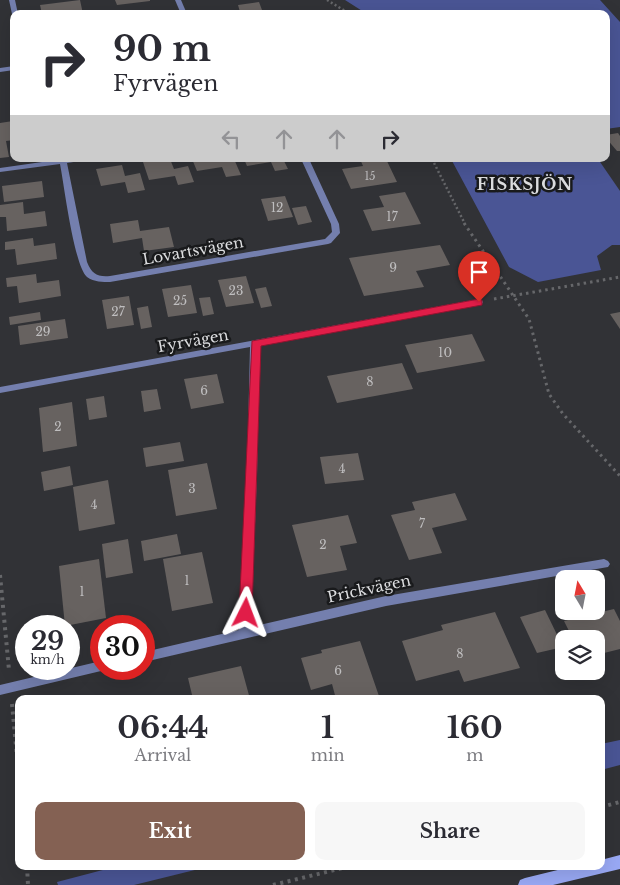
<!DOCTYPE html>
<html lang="en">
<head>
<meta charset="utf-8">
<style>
  body { margin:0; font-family:"Libre Baskerville",serif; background:#f7f7f7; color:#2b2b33; height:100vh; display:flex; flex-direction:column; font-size:19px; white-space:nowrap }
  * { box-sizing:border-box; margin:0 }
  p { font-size:16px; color:#7c7c81 }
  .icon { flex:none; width:28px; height:28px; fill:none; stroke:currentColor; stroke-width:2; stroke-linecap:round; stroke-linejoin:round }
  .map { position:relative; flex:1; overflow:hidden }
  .sheet { position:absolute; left:15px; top:695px; width:590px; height:175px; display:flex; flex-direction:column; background:#fff; border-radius:10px; box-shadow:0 5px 20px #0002 }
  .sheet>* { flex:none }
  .hud { position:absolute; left:10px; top:10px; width:600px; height:152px; border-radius:10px; box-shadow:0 5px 20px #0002; background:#fff; color:#2b2b33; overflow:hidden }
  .needle { width:32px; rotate:350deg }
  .tools { position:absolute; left:555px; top:570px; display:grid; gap:10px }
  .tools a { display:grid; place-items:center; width:50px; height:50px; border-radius:10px; background:#fff; box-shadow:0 5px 20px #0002; font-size:25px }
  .speed { position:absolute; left:15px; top:615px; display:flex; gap:10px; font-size:25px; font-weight:700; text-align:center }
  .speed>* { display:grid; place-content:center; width:65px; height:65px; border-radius:50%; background:#fff; box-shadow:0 5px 20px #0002; line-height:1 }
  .speed small { font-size:12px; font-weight:400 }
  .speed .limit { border:8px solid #d22; background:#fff; color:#111 }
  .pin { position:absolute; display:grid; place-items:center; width:42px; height:42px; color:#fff; margin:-51px -21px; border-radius:50% 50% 50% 0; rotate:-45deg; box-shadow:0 0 5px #0007 }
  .pin .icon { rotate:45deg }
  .me { position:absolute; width:55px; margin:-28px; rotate:3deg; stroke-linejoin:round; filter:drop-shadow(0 0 4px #0008) }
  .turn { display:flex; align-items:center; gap:18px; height:105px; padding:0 20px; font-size:22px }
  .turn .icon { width:65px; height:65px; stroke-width:2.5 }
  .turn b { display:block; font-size:35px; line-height:42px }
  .lanes { display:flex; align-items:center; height:48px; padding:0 20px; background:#0003; justify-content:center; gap:25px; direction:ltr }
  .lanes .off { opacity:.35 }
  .eta { display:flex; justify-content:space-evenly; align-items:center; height:85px; text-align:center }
  .eta b { font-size:30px; font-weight:700; line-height:35px }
  .action { display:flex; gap:10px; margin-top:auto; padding:10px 20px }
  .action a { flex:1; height:58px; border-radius:10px; background:#846153; color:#fff; font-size:20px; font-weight:700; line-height:58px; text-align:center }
  .action a+a { background:#f7f7f7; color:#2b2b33 }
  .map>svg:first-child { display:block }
</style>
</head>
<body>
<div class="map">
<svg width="620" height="885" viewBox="0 0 620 885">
  <rect width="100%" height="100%" fill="#313236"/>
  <!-- forest -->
  <g fill="#4a5595">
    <path d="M345,0h255l20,22v105l-14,2v-115h-239z"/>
    <path d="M451,159h147l22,32v54h-8l-15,11 4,14 -63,12 -29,-15z"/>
    <path d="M620,740v25l-19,5v-26z"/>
    <path d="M118,866h93l-77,19h-76l-1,-3z"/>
  </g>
  <!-- building -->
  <g fill="#676260">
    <path d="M80,0l3,14h-17v-2l-24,2 -2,-9z"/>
    <path d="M115,0h35v1l-33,4z"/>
    <path d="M259,2l3,8 -22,2 -2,-7z"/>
    <path d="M160,10l2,4h-23v-1z"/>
    <path d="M13,121l1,19 -8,1 3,16 -9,1v-35z"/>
    <path d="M618,133l2,3v15h-3l-11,-13v-3z"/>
    <path d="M164,159h6l4,10 14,-3 6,16 -16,3 -3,-9 -26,4 -6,-18z"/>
    <path d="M192,159h28l1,1 13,-1 7,16 -15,2 -4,-10 -25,4z"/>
    <path d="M244,159h39l5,10 -13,2 -4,-9 -24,4z"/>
    <path d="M360,159h26l11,23 -46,7 -9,-20 21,-3z"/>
    <path d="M122,165l3,11 15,-3 5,17 -17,3 -3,-11 -24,4 -5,-17z"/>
    <path d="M42,181l2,16 -40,5 -2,-16z"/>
    <path d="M405,192l16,32 -49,7 -9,-21 21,-3 -5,-11z"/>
    <path d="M285,196l8,21 -25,4 -7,-22z"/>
    <path d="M23,202l1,12 21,-3 2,15 -40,5 -1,-14h-6v-12z"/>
    <path d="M306,206l6,16 -14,3 -6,-17z"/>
    <path d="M138,220l2,11 29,-4 5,20 -30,4 -2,-13 -29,5 -3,-19z"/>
    <path d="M33,238l1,8 21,-3 2,16 -40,6 -2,-16 -10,1v-8z"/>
    <path d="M440,245l10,20 -34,6 8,16 -60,9 -15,-38z"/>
    <path d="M36,274l1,9 22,-3 2,16 -42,7 -2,-17 -10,1 -1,-9z"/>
    <path d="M246,276l8,27 -28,4 -8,-27z"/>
    <path d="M191,285l6,28 -29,4 -6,-28z"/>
    <path d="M266,287l6,19 -11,2 -6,-19z"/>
    <path d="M129,296l5,29 -27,4 -5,-29z"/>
    <path d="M210,297l4,17 -11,2 -4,-18z"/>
    <path d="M148,306l4,21 -11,2 -4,-21z"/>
    <path d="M40,312l1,8 -31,5 -1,-8z"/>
    <path d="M620,312v17l-10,-15z"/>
    <path d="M65,319l3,19 -48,7 -2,-19z"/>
    <path d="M472,334l13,27 -68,12 -12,-28z"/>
    <path d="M402,363l11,26 -76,14 -10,-27z"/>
    <path d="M217,374l7,29 -33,6 -7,-30z"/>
    <path d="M157,389l4,20 -17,3 -3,-21z"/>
    <path d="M104,396l3,21 -18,3 -3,-21z"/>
    <path d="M72,402l5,44 -34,6 -4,-44z"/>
    <path d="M180,442l4,19 -38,6 -3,-19z"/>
    <path d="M358,453l6,27 -39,4 -5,-27z"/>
    <path d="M207,463l10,46 -41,7 -8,-46z"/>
    <path d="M70,466l3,19 -29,6 -3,-19z"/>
    <path d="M108,480l7,44 -36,7 -6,-44z"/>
    <path d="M455,493l12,27 -35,8 10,25 -33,7 -18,-45 24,-5 -3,-8z"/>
    <path d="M348,515l9,28 -17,3 7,24 -40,7 -15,-52z"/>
    <path d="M177,534l4,20 -37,7 -3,-20z"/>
    <path d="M128,539l5,34 -27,5 -4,-34z"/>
    <path d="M202,552l11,51 -41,8 -9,-52z"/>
    <path d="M99,559l7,59 -41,8 -6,-60z"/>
    <path d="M614,609l6,12v28l-24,6v-16h-23l-9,-18z"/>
    <path d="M545,610l18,37 -26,6 -17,-36z"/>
    <path d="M495,612l25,56 -56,14 -5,-12 -43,11 -14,-40 41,-11 -2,-5z"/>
    <path d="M360,641l20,58h-44l-4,-15 -21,6 -10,-32 21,-5 -1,-3z"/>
    <path d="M241,666l9,33h-57l-5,-21z"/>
  </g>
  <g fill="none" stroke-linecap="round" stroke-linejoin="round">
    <!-- path-far2 -->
    <g stroke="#66676a" stroke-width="2.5" stroke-dasharray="2 2.5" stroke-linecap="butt">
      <path d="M327,0l23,14"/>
      <path d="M432,159l33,65"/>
    </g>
    <!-- path-far1 -->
    <g stroke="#66676a" stroke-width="3" stroke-dasharray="2.5 4" stroke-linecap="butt">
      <path d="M464,223l65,96 20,75 14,20 57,62"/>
      <path d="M494,299l126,-22"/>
    </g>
    <!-- path -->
    <g stroke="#66676a" stroke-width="4" stroke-dasharray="3 4.5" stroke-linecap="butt">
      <path d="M0,575l9,95"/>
      <path d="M12,704l7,74"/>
      <path d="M601,807l19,-5"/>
      <path d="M27,866l1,19"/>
      <path d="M273,885l78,-19"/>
    </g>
    <!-- street -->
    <g fill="#747fae" fill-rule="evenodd">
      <path d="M9,0h6l3,14h-4v2l-2,-2z"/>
      <path d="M175,0h6l6,14h-6z"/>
      <path d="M14,66v4l-14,2v-4z"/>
      <path d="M63,159h18l-1,2 -13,2 20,99c5,12 10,15 23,14l215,-37 7,-7 -1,-8 -30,-65h8l30,65 1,9 -9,10 -3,1 -218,38c-7,0 -16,0 -23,-5 -13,-11 -23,-93 -27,-113l-60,8v-4z"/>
      <path d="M479,299l3,1 1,2 -1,2 -222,41 -3,129 -6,153 135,-31 218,-37 4,2 2,3 -2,3 -222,39 -242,56v-10l95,-22 8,-156 3,-127 -250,46v-6z"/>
      <path d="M101,661v8h5l-5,2 -101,24v-10z"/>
    </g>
    <!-- secondary -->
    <path fill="#99a9f5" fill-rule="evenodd" d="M620,855v14l-67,16h-35l2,-5 5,-2 49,-12h27v-6z"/>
  </g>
  <!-- route -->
  <path fill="#e11d48" stroke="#92132f" d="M479,299l3,1v5l-221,41 -9,267 -2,4 -4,2 -5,-2 -2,-4 13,-272z"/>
  <g text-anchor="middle" stroke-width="5" stroke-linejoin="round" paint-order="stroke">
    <!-- far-number labels -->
    <g font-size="11" fill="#bfbebf">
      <text x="370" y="180">15</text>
    </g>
    <!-- number labels -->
    <g font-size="12" fill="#bfbebf">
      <text x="277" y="212">12</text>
      <text x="392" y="221">17</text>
      <text x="393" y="272">9</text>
      <text x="236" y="295">23</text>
      <text x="180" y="305">25</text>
      <text x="118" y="316">27</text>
      <text x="43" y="336">29</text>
      <text x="445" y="357">10</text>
      <text x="370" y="386">8</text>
      <text x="204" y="395">6</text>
      <text x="58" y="431">2</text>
      <text x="342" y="473">4</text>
      <text x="192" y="493">3</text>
      <text x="94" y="509">4</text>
      <text x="422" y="528">7</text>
      <text x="323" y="549">2</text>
      <text x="187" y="585">1</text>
      <text x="82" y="596">1</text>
      <text x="460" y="658">8</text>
      <text x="338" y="675">6</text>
    </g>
    <!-- street labels -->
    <g font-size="15" fill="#dcdddf" stroke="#191a1c">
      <text transform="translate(193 251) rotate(-10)" y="5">Lovartsvägen</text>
      <text transform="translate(193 341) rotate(-10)" y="5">Fyrvägen</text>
      <text transform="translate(369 589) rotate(-12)" y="5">Prickvägen</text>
    </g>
    <!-- far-district labels -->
    <g font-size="16" font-weight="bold" letter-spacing="1" fill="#dcdddf" stroke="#191a1c">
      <text x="525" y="190">FISKSJÖN</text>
    </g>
  </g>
</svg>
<div class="tools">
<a><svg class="needle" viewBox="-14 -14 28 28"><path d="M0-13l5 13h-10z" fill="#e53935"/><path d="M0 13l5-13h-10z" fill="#7c7c81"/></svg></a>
<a><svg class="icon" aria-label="layers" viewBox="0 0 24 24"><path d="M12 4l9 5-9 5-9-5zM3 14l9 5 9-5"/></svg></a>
</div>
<div class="speed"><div>29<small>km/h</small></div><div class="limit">30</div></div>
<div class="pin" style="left:479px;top:302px;background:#d93025"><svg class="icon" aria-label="arrive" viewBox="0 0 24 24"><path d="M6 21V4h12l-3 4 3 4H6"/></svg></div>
<svg class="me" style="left:246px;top:613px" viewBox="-20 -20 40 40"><path d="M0-17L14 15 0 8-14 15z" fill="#e11d48" stroke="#fff" stroke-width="4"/></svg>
<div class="hud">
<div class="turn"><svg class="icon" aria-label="right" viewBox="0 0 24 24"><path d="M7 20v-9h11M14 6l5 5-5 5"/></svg><div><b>90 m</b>Fyrvägen</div></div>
<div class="lanes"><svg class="icon off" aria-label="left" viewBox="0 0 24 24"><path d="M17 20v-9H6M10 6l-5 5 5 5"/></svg><svg class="icon off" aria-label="ahead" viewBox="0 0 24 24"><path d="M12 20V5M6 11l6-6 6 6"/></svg><svg class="icon off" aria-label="ahead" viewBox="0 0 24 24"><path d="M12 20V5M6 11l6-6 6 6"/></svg><svg class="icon" aria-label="right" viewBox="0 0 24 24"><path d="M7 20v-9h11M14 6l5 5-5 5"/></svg></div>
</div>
<section class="sheet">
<div class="eta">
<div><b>06:44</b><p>Arrival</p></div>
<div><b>1</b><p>min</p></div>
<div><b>160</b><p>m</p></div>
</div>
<div class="action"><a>Exit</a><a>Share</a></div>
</section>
</div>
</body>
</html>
